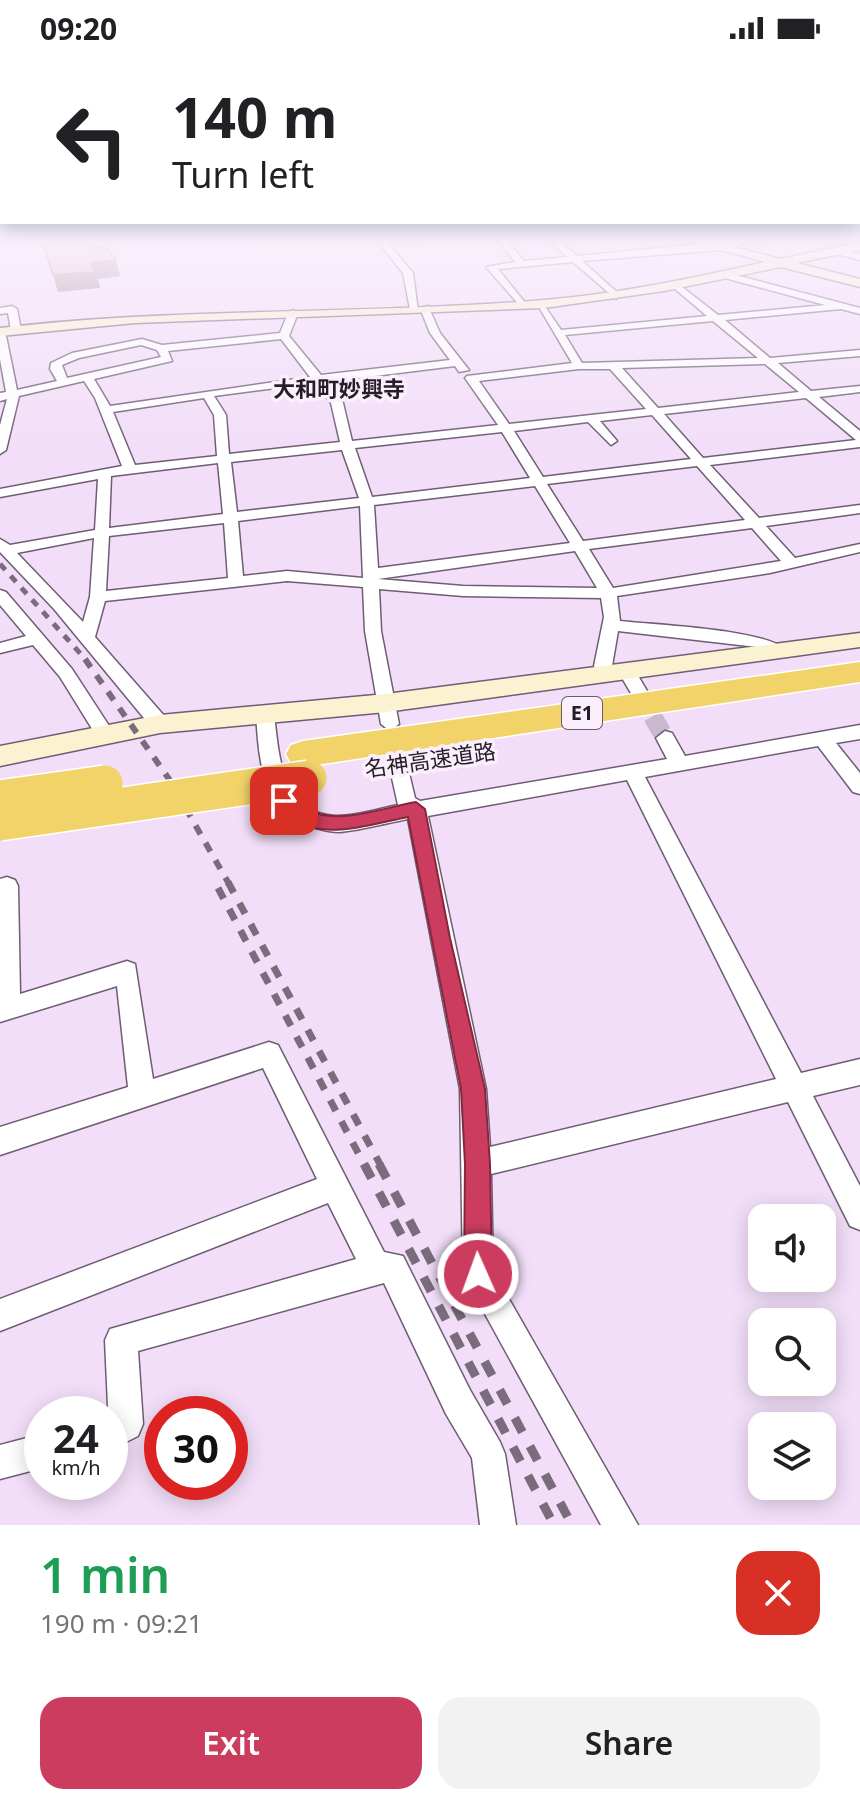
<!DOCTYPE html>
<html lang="en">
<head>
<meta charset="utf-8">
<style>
  body { margin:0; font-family:"Noto Sans","Noto Sans JP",sans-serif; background:#f2f2f2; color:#202124; height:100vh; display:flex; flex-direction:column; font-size:30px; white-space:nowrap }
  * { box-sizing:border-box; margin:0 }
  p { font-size:26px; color:#757577 }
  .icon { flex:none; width:44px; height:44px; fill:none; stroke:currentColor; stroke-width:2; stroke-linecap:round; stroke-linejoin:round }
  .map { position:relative; height:1469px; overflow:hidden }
  .sheet { display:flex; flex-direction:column; background:#fff; flex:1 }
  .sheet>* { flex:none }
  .hud { position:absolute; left:0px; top:0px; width:860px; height:168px; box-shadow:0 4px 20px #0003; background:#fff; color:#202124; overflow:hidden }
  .buttons { position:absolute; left:748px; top:1148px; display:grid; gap:16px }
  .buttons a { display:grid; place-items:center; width:88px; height:88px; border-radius:16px; background:#fff; box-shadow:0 4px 20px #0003; font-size:40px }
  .speed { position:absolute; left:24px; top:1340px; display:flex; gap:16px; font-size:40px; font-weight:700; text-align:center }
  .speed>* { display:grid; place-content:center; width:104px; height:104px; border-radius:50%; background:#fff; box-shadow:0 4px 20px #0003; line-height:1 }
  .speed small { font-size:20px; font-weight:400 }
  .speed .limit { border:12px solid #d22; background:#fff; color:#111 }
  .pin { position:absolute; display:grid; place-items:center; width:68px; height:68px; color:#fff; margin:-34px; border-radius:16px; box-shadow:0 4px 12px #0006 }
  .me { position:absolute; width:88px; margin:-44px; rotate:358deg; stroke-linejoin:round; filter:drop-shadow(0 0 6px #0008) }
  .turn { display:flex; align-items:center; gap:28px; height:168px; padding:0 40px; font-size:36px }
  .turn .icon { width:104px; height:104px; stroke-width:2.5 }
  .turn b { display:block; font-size:56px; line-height:68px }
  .round { display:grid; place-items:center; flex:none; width:84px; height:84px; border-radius:24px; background:#f2f2f2 }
  .head { display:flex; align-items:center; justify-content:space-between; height:136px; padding:0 40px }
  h1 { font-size:48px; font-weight:600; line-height:60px; color:#1e9e55 }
  .action { display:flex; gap:16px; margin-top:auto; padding:16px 40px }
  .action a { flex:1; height:92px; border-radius:24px; background:#cc3c5f; color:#fff; font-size:32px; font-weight:600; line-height:92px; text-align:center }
  .action a+a { background:#f2f2f2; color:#202124 }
  .status { display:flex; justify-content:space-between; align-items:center; height:56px; padding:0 40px; background:#fff; direction:ltr }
  .status svg { height:22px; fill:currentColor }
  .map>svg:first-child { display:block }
</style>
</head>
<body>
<div class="status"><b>09:20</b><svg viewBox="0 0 49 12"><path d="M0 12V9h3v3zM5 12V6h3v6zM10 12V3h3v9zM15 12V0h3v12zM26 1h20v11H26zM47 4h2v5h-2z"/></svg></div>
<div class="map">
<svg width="860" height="1469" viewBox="0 0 860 1469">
  <rect width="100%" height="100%" fill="#f2def8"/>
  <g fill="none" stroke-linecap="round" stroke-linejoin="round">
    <!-- street-tunnel -->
    <g stroke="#c9b8ce" stroke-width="19" stroke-dasharray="19 10" stroke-linecap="butt">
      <path d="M638,635l27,47"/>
      <path d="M391,672l11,50"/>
    </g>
    <defs>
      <g id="street">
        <path d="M375,182h51l-38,5 25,30 5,38 -8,-2 -7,-36z"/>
        <path d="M496,182h9l19,23 43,-4 -20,-19h9l21,18 188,-18 -45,12 -138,11 37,33 -3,5 -43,-37 -75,7 29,36 -5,3 -36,-41 29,-5z"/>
        <path d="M836,192l24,6v6l-27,-7z"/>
        <path d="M724,216l136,36v6l-19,-5 -116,11 45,38 90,-8v6l-82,7 33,28 49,-5v6l-41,5 41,34v16l-150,18 49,53 101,-13v8l-94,13 29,32 65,-14v8l-90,21 -153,23 3,25c33,4 148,8 167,30l-3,4h-12l-15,-8 -139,-16 -6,35 3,8 -9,6 -6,-2 -6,-12 10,-49 -3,-19 -138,-2 -84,-7 2,42 18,93 -9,7 -9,-7 -16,-93 -2,-44 -76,-6 -182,20 -10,36 72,82 2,5 -9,7 -7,-2 -99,-120 -54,-57v-13l10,6 85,-15 3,-51 -98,18v-8l122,-23 -27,-68 -11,-17 -65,15 -13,54 -6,4v-29l7,-26 -7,2v-8l6,-1 -6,-33v-31l5,3 12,59 40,-9 -7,-12 1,-6 21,-10 70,-14 20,6 118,-12 8,-20 5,-3 5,3 -9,23 32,39 129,-15 -20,-27 -10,-25 8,-2 12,27 29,37 -10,2 -4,-6 -129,16 17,21 9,38 146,-16 -33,-47 2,-2 105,-13 -36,-61h6l19,28 146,-14 -33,-28 3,-5 41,32 107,-10 -104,-28zM713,265l45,37 -176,5 -17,-28zM281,283l29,38 -200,29 -16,-27 78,-18 -4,-10zM141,289l16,5 4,7 -94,21 -5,-13 17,-7zM765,308l34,28 -141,16 -36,-40zM579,313h31l36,40 -137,15 -30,-43zM315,327l16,20 9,39 -111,12 -3,-39 -12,-19zM204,342l10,17 3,41 -82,9 -22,-53zM806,342l50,42 -153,18 -39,-44zM652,359l39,44 -148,18 -29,-46 74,-9 23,23 6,-4 -17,-20zM502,376l28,46 -158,19 -17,-49zM342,394l17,48 -122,14 -6,-50zM218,407l5,51 -114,14 2,-52zM697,410l48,54 -162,21 -36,-57zM535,430l35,57 -192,25 -4,-63zM360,450l3,72 -76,-7 -44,5 -5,-55zM224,467l4,55 -122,13 3,-55zM752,472l29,33 -168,27 -24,-39zM94,482l-4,59 -7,25 -66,-69zM575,495l22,37 -134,-2 -85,-7z"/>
        <path d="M12,250l5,3 4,21 -5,3 -5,-3 -3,-17 -8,1v-6z"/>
        <path d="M0,534l6,2 66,77 43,66 -2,5h-14l-39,-63 -27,-32 -33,8v-10l26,-7 -26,-31z"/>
        <path d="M627,609l6,2 14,24 -3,4h-12l-14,-24z"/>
        <path d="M265,652l9,6c5,42 7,99 61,102 20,1 43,-7 63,-11l-6,-27 3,-5h14l6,25 5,3 247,-42 -11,-21 9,-7 7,2 13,23 175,-31v14l-24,4 24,30v21l-7,-2 -35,-46 -173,31 156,296 59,-14v26l-47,11 47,90v44l-10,-4 -62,-124 -297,72 2,97 145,254h-37l-138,-251 -3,-185 -52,-270c-22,4 -46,11 -69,13 -11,0 -26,-4 -36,-9 -43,-19 -44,-68 -47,-109zM627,724l149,299 -286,68 -4,-58 -58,-273z"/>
        <path d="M7,821l8,3 3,6 2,108 107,-33 8,3 18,115 116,-37 9,3 106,207 19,4 67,134 30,52 5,12 11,71h-36l-8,-67 -26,-44 -62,-131 -246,68 5,73 -5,12 -28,14 -5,-110 5,-11 246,-70 -28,-56 -328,128v-32l317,-120 -54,-111 -263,87v-28l128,-40 -11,-101 -117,36v-143z"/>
        <path d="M42,1378v34l-42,11v-34z"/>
      </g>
      <g id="secondary">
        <path d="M678,182h21l82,21 79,-17v8l-63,13 63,16v8l-79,-20 -117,24 -120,17 -409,15 -135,13v-8c181,-21 363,-13 544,-28 75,-6 148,-22 221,-38z"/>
        <path d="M860,577v14l-474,65 -226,21 -160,33v-20l160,-31 226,-21z"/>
      </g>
      <path id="highway" d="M860,606v20l-557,85 -12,-4 -5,-9 5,-9 12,-4z"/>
    </defs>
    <!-- street casing -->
    <use href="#street" stroke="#6e5d73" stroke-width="3"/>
    <!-- secondary casing -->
    <use href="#secondary" stroke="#6e5d73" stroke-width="3"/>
    <!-- highway casing -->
    <use href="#highway" stroke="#fff" stroke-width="3"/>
    <!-- street -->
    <use href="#street" fill="#fff" fill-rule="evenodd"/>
    <!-- secondary -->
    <use href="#secondary" fill="#fbf2d2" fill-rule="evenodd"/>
    <!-- highway -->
    <use href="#highway" fill="#f1d36a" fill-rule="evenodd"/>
    <!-- rail-far3 -->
    <path stroke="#796c7c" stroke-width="5" stroke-dasharray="8 8" stroke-linecap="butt" d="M0,508l87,97"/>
    <!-- rail-far2 -->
    <path stroke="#796c7c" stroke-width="6" stroke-dasharray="10 10" stroke-linecap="butt" d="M85,603l84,120 60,105"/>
    <!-- rail-far1 -->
    <g stroke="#796c7c" stroke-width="7" stroke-dasharray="12 12" stroke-linecap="butt">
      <path d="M228,826l153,284"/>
      <path d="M218,832l147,278"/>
    </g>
    <!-- rail -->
    <g stroke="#796c7c" stroke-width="9" stroke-dasharray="16 16" stroke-linecap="butt">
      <path d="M364,1108l190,361"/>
      <path d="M379,1108l193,361"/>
    </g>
    <defs>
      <g id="highway-bridge">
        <path d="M0,742l105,-15"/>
        <path d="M0,767l309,-45"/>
      </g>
    </defs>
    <!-- highway-bridge casing -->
    <use href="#highway-bridge" stroke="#fff" stroke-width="38" stroke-linecap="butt"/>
    <!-- highway-bridge -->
    <use href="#highway-bridge" stroke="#f1d36a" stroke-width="35"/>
  </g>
  <!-- shaded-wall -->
  <path fill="#988188" d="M116,204l4,16 -22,3 2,9 -42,4 -5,-17 38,-12z"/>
  <!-- building -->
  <path fill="#d9b8c3" stroke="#988188" stroke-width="2" d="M59,182h31l4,10 11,-2 11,14 -25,3 5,9 -43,3 -10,-31 12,-2 -1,-3z"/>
  <!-- sky -->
  <linearGradient id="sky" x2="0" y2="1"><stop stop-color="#6ea8dc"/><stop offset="0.47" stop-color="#f9f0fc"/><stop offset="1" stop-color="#f9f0fc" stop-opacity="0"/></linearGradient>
  <rect width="860" height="388" fill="url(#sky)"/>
  <!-- route -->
  <path fill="#cc3c5f" stroke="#85273e" stroke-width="2" d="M284,738c13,4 19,15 32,19 29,10 70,-6 100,-11l9,7 25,129 35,151 5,75 2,110 -5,9 -9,5 -10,-5 -4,-9 1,-110 -4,-75 -53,-272c-42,8 -105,31 -133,-16l3,-5z"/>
  <g text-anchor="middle" stroke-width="7" stroke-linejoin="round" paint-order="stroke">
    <!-- shield labels -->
    <rect fill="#fbeffe" stroke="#655d68" stroke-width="2" x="562" y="641" width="40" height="32" rx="6"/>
    <g font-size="20" font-weight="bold" fill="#251e27">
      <text x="582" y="664">E1</text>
    </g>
    <!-- far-quarter labels -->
    <g font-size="22" font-weight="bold" fill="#251e27" stroke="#fbeffe">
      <text x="339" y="341">大和町妙興寺</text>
    </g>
    <!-- street labels -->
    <g font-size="22" fill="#251e27" stroke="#fbeffe">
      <text transform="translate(430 704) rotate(-8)" y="8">名神高速道路</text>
    </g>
  </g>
</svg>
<div class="buttons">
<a><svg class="icon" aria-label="sound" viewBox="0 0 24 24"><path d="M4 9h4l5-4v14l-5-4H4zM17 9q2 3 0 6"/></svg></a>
<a><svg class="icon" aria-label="search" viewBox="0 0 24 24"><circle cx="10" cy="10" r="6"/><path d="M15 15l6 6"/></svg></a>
<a><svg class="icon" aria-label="layers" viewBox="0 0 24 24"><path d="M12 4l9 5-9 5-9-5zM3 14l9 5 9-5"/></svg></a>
</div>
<div class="speed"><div>24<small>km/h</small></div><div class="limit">30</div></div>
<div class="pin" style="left:284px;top:745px;background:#d93025"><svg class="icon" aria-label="arrive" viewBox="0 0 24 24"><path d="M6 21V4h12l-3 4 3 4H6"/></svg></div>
<svg class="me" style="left:478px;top:1218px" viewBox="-20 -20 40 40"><circle r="17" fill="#cc3c5f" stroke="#fff" stroke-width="3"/><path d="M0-11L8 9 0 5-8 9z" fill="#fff"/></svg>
<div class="hud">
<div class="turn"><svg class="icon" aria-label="left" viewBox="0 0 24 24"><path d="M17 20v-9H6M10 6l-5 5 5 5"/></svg><div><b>140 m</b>Turn left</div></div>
</div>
</div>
<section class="sheet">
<div class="head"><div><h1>1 min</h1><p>190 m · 09:21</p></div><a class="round" style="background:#d93025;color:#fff"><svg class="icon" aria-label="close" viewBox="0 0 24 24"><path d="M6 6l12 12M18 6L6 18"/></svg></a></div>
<div class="action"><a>Exit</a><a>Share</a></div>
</section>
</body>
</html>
